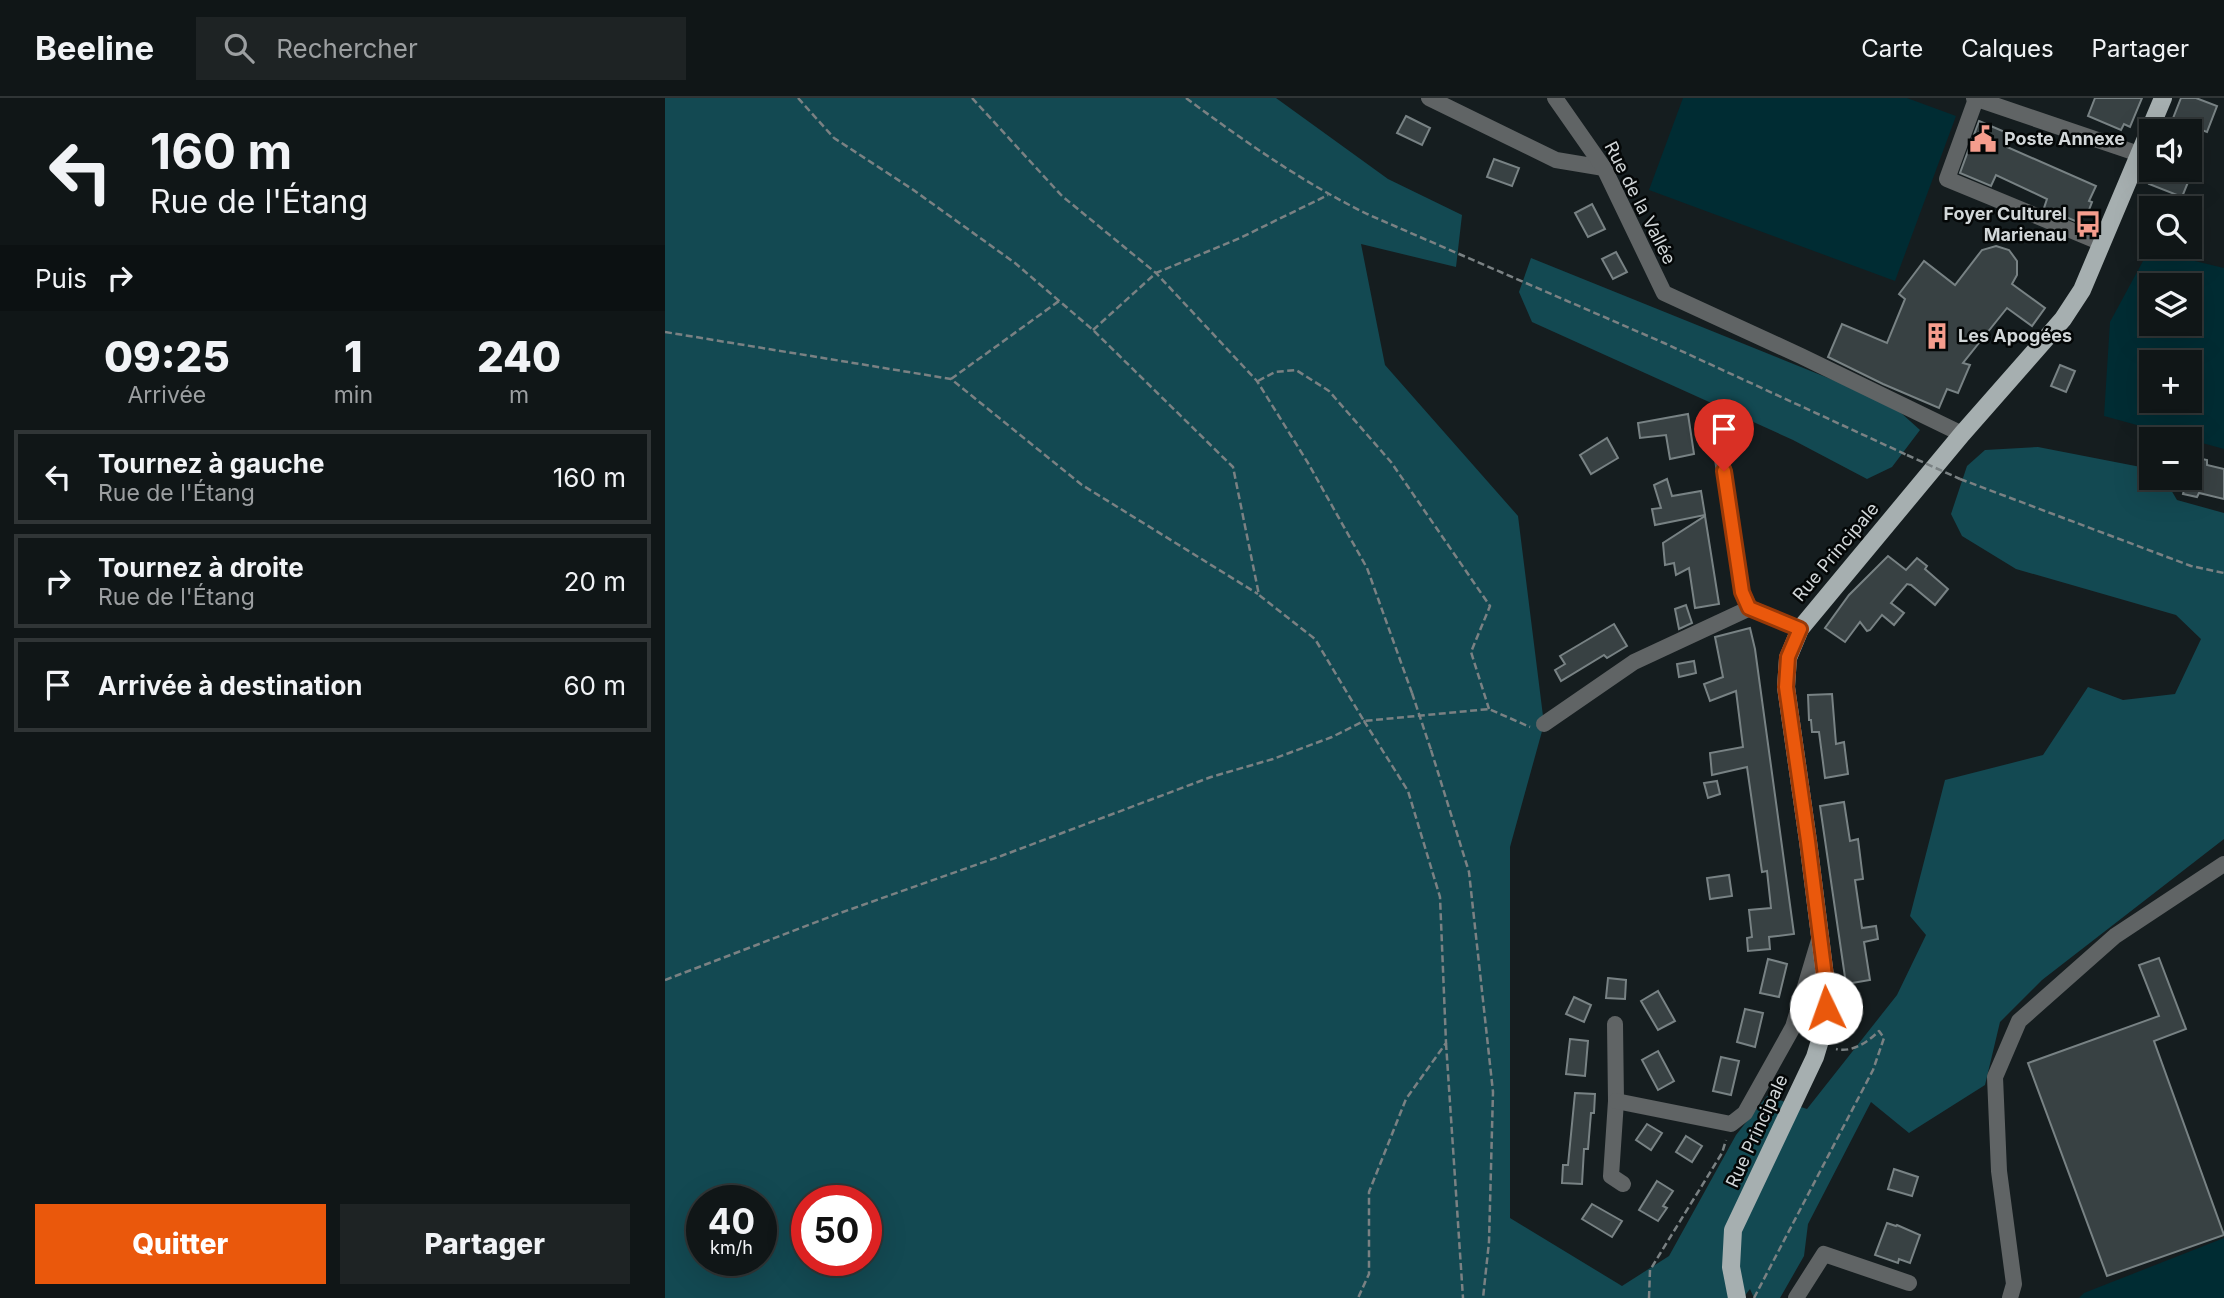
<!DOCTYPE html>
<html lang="fr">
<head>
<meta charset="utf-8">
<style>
  body { margin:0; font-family:Inter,sans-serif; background:#1e2324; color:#f1f3f6; height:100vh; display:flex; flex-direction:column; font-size:26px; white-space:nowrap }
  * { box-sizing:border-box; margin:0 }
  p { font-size:23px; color:#9c9fa1 }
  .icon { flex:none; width:38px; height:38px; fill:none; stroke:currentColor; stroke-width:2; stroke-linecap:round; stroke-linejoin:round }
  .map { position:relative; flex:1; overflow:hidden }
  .drawer { display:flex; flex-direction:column; background:#101617; width:665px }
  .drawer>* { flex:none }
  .top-card { background:#101617; color:#f1f3f6; overflow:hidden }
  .fabs { position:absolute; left:1474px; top:21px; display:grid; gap:14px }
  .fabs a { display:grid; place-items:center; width:63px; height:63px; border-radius:0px; background:#101617; box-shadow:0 7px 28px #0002,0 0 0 2px #303536; font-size:35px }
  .speed { position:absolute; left:21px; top:1087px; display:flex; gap:14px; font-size:35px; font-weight:700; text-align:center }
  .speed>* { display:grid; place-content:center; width:91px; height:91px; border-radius:50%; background:#101617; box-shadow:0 7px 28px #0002,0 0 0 2px #303536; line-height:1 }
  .speed small { font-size:18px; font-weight:400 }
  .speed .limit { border:10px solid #d22; background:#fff; color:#111 }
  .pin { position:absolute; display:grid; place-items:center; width:60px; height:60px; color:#fff; margin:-72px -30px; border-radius:50% 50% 50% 0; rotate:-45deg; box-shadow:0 0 7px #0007 }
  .pin .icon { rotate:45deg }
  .me { position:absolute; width:77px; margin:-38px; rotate:357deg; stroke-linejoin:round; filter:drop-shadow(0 0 5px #0008) }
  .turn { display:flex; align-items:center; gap:24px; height:147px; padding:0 35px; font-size:32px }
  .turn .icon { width:91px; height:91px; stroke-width:2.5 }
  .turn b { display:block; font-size:49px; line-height:60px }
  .then { display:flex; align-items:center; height:66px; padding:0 35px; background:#0003; gap:14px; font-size:26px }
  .eta { display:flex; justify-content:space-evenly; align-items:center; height:119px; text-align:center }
  .eta b { font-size:42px; font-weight:800; line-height:49px }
  .button { display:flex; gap:14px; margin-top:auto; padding:14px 35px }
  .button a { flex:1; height:80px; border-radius:0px; background:#ea580c; color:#fff; font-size:28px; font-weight:800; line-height:80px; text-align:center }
  .button a+a { background:#1e2324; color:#f1f3f6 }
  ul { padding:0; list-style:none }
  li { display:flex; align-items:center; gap:21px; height:94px; margin:0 14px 10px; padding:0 21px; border:4px solid #303536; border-radius:0px }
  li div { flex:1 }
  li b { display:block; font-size:26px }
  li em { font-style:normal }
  header { display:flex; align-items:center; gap:42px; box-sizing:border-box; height:98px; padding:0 35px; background:#101617; border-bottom:2px solid #303536 }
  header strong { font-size:33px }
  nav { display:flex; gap:38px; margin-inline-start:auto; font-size:24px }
  .search { width:490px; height:63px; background:#1e2324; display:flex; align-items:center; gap:18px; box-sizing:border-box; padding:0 24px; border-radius:0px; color:#9c9fa1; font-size:26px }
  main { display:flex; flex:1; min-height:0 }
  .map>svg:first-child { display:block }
</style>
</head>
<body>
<header>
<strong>Beeline</strong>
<div class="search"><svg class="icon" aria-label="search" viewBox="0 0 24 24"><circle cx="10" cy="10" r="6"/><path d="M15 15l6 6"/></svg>Rechercher</div>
<nav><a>Carte</a><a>Calques</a><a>Partager</a></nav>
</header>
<main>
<section class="drawer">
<div class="top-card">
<div class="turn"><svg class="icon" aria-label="left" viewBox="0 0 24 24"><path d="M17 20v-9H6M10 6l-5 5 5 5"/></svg><div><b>160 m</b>Rue de l'Étang</div></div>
<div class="then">Puis<svg class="icon" aria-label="right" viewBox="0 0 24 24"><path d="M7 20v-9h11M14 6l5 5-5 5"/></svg></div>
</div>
<div class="eta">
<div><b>09:25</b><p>Arrivée</p></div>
<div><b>1</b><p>min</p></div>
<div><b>240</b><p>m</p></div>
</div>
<ul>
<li><svg class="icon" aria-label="left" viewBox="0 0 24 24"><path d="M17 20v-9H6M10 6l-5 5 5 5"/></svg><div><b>Tournez à gauche</b><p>Rue de l'Étang</p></div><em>160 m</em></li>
<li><svg class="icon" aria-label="right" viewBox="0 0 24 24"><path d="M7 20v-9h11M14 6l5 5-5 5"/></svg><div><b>Tournez à droite</b><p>Rue de l'Étang</p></div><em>20 m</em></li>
<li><svg class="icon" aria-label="arrive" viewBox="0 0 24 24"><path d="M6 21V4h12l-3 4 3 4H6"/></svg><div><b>Arrivée à destination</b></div><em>60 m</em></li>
</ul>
<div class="button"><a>Quitter</a><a>Partager</a></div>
</section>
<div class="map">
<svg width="1559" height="1200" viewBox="0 0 1559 1200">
  <rect width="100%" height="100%" fill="#151d1f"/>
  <!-- green -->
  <g fill="#002c33" fill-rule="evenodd">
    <path d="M1018,0h224l49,18 -61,165 -246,-91z"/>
    <path d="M1484,152l75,18v181l-120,-33 6,-94zM1486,187h38v39h-38zM1486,264h38v39h-38z"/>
    <path d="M1559,1140v60h-145l5,-5z"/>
  </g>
  <!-- forest -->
  <g fill="#134952" fill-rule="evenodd">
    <path d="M0,0h611l112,81 74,36 -6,52 -95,-23 24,121 133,151 26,208 -34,123v371l112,68 47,-30 67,-121 31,-39 40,13 90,-114 29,-60 -16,-19 35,-136 98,-25 45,-68 35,13 52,-6 26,-55 -25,-24 -160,-46 -54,-33 -11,-22 16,-48 18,-16 53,-3 113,22v9h13l13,22 47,13v326l-182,141 -42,42 -15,63 -76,48 -38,-31 -63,122 -4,32 -24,42h-26l-4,-9 -7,9h-1078zM37,1102h59v60h-59zM142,1102h59v60h-59z"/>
    <path d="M866,160l359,145 30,27 -28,37 -25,12 -74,-39 -261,-118 -13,-30z"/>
  </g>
  <!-- building -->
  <g fill="#384143" stroke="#788284" stroke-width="2">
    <path d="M1430,0h47l-12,29 -6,-3 -3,6 -33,-14z"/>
    <path d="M1516,0h15l21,8 -10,26 -13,-5 -1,4h-25z"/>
    <path d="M741,18l24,12 -8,17 -25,-12z"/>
    <path d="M1314,23l33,14 -5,12 89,39 -7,15 3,1 -5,13 -3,-1 -4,9 -36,-15 3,-9 -51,-24 -5,11 -31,-13z"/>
    <path d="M829,61l25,9 -7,18 -25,-9z"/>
    <path d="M1489,72h39l-11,27 -33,-13z"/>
    <path d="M927,106l13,25 -17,8 -13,-24z"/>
    <path d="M1331,148l13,4 8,11v14l-5,9 33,24 -13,18 -25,-18 -44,55 7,2 -12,28 -11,-4 -8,19 -56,-24 -55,-27 14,-33 45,19 18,-44 -6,-5 25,-33 31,24 27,-35z"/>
    <path d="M951,154l11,20 -14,7 -11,-20z"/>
    <path d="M1395,267l15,6 -9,21 -15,-6z"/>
    <path d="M1023,316l6,40 -24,5 -4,-24 -26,3 -2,-15z"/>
    <path d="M942,340l11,20 -27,16 -11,-19z"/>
    <path d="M1528,359l14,3v5l17,4v30l-25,-6 -2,4 -14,-3 4,-16h2z"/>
    <path d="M1002,381l5,17 29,-5 4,24 -50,10 -3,-16 9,-1 -7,-23z"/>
    <path d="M1040,418l14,88 -24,4 -6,-40 -13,7 -2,-12 -9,2 -2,-22z"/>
    <path d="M1223,458l18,14 11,-12 10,8 -2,3 23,20 -13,16 -24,-20 -4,-1 -16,19 13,10 -10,12 -12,-10 -12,15 -3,1 -7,-9 -15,20 -20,-14 24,-33z"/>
    <path d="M1021,507l6,18 -13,6 -4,-20z"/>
    <path d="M949,526l13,22 -20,12 -3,-3 -43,26 -6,-11 10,-6 -5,-8z"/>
    <path d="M1085,530l5,21 39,285 -25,3 1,12 -22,2 -1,-13 5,-1 -3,-27 22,-2 -4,-37 -5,1 -15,-105 -35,8 -2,-22 33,-6 -7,-56 -26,10 -6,-17 19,-7 -8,-40z"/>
    <path d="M1029,563l2,12 -17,4 -2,-13z"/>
    <path d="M1167,596l4,50 8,-2 4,32 -23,4 -6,-46h-7l-1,-12h-2l-1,-25z"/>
    <path d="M1052,683l3,13 -12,4 -4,-15z"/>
    <path d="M1179,704l6,39 8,-2 5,40 -8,1 7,48 14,-2 2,13 -14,3 6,38 -24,4 -26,-178z"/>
    <path d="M1064,777l3,21 -22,3 -3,-21z"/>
    <path d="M1494,860l27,71 -32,12 70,194 -117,41 -79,-213 131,-47 -20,-51z"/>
    <path d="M1103,861l19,5 -8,33 -19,-4z"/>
    <path d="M943,880l18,2 -1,19 -19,-1z"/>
    <path d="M993,893l17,30 -17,9 -17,-29z"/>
    <path d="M909,899l17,8 -7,17 -18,-8z"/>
    <path d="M1080,911l18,4 -8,34 -18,-5z"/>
    <path d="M905,941l18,2 -3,35 -19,-2z"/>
    <path d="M993,953l16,30 -16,9 -16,-30z"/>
    <path d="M1056,959l18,4 -8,34 -18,-4z"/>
    <path d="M910,995l20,1 -1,19h-3l-3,36h-4l-2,35 -20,-1 1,-18h5z"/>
    <path d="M982,1026l15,9 -11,17 -15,-10z"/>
    <path d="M1021,1038l16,10 -10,16 -16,-10z"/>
    <path d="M1229,1071l24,8 -6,19 -24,-7z"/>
    <path d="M992,1083l16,10 -10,15 4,2 -9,13 -19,-11z"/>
    <path d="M927,1106l30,17 -10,16 -30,-18z"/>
    <path d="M1222,1125l9,3 1,-1 23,10 -10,28 -11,-4 -1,4 -23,-8z"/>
  </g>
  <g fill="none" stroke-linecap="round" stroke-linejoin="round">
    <!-- path -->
    <g stroke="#7a8183" stroke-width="2.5" stroke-dasharray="7 3.5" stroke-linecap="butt">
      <path d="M133,0l36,40 78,51 103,74 78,67 140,137 26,128 56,44 49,82 125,-12 41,18"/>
      <path d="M307,0l90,98 94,77 101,108 51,82 59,105 45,125"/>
      <path d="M521,0c58,43 116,84 181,116l297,129 243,112"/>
      <path d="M428,232l63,-57 84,-35 88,-43"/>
      <path d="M0,234l286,47 131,106 176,109"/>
      <path d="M286,281l108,-78"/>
      <path d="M593,283l17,-9 21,-2 33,21 62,71 99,144 -19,46 18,57"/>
      <path d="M1295,381l231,87 33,7"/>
      <path d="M766,652l38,122 24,220 -4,150 -6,56"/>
      <path d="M0,882l175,-67 161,-57 210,-79 62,-18 59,-22 32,-16 44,70 32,106 6,146 -40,56 -37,93v82l-11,24"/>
      <path d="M781,945l17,255"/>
      <path d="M984,1200l1,-28 72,-117 4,-13"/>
      <path d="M1089,1200l119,-228 11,-32 -5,-7c-11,11 -27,22 -43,18"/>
    </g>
    <!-- minor -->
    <g stroke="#606465" stroke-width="16">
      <path d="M764,0l127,62 48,8"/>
      <path d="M890,0l49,70 60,125 137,63 161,78"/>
      <path d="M1309,0l165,56"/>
      <path d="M1311,1l-29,80 155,64"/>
      <path d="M1051,321l26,173 8,16 50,21"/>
      <path d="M879,626l90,-62 116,-54"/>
      <path d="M950,926l1,77 -5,75 12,8"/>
      <path d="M951,1003l115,23 14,-11 48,-86 26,-87"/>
      <path d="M1131,1200l28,-44 85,29"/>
      <path d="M1345,1200l4,-14 -15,-113 -4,-94 24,-56 96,-85 109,-72"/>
    </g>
    <!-- major -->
    <path stroke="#a6afb0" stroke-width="18" d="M1072,1200l-6,-31 2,-37 82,-173 10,-33 2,-32 -19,-151 -22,-154 2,-29 12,-29 162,-195 101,-115 19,-29 81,-192"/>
    <!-- path-bridge -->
    <g stroke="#7a8183" stroke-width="2.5" stroke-dasharray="7 3.5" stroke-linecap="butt">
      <path d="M1242,357l53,24"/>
      <path d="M747,595l19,57"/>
    </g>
  </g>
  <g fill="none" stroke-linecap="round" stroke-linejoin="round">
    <defs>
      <path id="route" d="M1059,373l18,121 7,16 51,21 -12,28 -2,30 22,154 19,151 -1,16"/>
    </defs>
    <!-- route casing -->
    <use href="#route" stroke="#983908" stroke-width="18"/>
    <!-- route -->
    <use href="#route" stroke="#ea580c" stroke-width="12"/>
  </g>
  <!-- icons -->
  <defs>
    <symbol id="civic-bare" viewBox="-9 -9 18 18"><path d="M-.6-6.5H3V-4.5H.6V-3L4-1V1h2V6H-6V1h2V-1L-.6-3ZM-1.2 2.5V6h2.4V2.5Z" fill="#f59d8d" stroke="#040707" stroke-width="2.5" paint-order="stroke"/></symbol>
    <symbol id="bus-bare" viewBox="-9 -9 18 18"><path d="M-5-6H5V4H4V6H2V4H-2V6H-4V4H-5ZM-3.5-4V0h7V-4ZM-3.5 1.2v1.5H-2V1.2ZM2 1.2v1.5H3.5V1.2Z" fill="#f59d8d" stroke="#040707" stroke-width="2.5" paint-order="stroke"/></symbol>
    <symbol id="building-bare" viewBox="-9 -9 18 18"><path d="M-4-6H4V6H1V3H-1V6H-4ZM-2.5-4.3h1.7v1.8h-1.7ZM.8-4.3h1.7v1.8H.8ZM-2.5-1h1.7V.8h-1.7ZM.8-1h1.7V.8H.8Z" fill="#f59d8d" stroke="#040707" stroke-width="2.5" paint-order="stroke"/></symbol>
  </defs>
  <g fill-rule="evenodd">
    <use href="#civic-bare" x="1299" y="22" width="38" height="38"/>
    <use href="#bus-bare" x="1404" y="107" width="38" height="38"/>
    <use href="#building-bare" x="1253" y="219" width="38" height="38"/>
  </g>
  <g text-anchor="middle" stroke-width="5" stroke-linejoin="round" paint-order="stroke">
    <!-- poi labels -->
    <g font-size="18" font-weight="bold" fill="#d2d7d9" stroke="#040707" text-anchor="start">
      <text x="1339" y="47">Poste Annexe</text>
      <text x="1402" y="122" text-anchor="end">Foyer Culturel<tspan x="1402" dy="21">Marienau</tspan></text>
      <text x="1293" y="244">Les Apogées</text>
    </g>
    <!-- street labels -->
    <g font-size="18" fill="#d2d7d9" stroke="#040707">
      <text transform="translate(975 105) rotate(63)" y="6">Rue de la Vallée</text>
      <text transform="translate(1171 454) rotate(-50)" y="6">Rue Principale</text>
      <text transform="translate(1092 1033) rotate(-65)" y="6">Rue Principale</text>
    </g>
  </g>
</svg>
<div class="fabs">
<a><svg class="icon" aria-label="sound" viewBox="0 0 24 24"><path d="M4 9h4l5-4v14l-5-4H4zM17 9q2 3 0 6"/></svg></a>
<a><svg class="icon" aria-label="search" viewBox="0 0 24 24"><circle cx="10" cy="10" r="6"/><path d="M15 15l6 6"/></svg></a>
<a><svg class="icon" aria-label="layers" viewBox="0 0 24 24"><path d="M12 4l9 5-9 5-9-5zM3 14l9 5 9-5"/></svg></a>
<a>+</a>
<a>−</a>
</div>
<div class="speed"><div>40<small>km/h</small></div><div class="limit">50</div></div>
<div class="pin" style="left:1059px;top:373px;background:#d93025"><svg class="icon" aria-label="arrive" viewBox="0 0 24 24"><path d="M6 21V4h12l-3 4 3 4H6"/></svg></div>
<svg class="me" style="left:1161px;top:910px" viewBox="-20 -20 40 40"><circle r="19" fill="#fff"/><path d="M0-13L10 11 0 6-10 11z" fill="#ea580c"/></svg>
</div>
</main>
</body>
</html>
